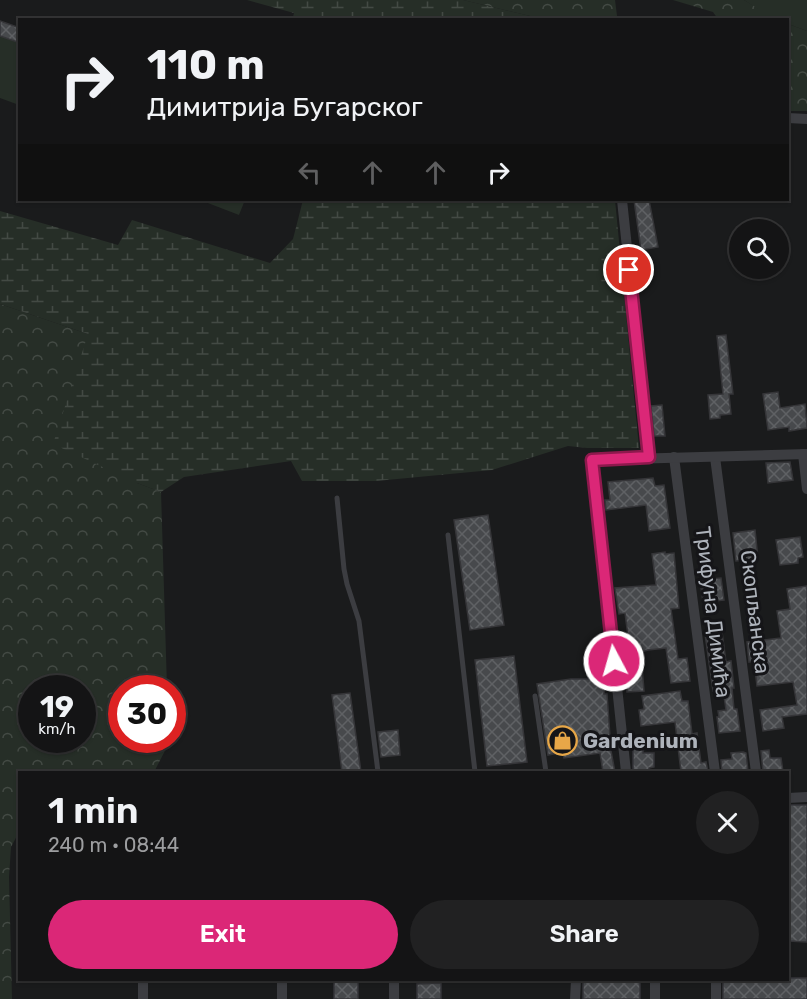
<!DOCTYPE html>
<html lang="en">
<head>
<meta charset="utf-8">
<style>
  body { margin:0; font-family:Rubik,sans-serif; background:#212122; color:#f1f3f6; height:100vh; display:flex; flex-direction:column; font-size:22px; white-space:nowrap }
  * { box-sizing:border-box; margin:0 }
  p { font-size:20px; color:#9d9ea0 }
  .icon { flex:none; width:33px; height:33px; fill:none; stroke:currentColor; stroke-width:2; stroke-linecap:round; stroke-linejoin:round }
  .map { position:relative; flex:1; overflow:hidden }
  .side { position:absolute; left:18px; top:771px; width:771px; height:210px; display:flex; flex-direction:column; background:#141415; border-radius:0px; box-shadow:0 2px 4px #0004,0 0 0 2px #333334 }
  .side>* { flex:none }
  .top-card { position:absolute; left:18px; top:18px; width:771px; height:183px; border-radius:0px; box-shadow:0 2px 4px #0004,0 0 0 2px #333334; background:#141415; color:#f1f3f6; overflow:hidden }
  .controls { position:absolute; left:729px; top:219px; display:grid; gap:12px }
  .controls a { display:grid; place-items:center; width:60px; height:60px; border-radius:50%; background:#141415; box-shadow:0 2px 4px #0004,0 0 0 2px #333334; font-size:30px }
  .speed { position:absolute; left:18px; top:675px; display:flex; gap:12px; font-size:30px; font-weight:700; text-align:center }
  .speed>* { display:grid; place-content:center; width:78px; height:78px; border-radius:50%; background:#141415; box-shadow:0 2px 4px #0004,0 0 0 2px #333334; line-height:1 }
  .speed small { font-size:15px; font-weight:400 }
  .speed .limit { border:9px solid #d22; background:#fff; color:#111 }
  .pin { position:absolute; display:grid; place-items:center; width:51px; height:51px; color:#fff; margin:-26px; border:3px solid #fff; border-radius:50%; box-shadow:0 2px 6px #0007 }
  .me { position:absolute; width:66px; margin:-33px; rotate:354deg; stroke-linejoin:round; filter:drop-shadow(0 0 4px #0008) }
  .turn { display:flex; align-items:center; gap:21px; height:126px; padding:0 30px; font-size:27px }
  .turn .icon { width:78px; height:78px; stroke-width:2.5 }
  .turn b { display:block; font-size:42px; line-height:51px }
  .lanes { display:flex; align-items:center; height:57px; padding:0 30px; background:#0003; justify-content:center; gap:30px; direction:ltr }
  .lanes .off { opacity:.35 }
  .round { display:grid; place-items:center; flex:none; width:63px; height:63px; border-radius:32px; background:#212122 }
  .summary { display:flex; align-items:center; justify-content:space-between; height:102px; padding:0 30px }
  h1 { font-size:36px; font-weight:600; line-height:45px }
  .action { display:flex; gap:12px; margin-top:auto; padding:12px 30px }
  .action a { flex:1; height:69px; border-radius:36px; background:#db2777; color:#fff; font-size:24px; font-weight:600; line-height:69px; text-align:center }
  .action a+a { background:#212122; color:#f1f3f6 }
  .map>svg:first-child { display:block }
</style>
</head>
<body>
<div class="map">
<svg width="807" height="999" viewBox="0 0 807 999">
  <defs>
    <pattern id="forest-crowns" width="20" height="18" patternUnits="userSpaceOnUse" patternTransform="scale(1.5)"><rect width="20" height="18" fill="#262e27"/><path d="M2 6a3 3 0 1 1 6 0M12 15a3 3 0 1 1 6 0" fill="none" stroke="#434a44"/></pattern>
    <pattern id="wetland-marsh" width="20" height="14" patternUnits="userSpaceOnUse" patternTransform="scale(1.5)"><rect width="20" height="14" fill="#262e27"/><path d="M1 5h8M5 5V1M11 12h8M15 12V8" fill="none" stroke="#434a44"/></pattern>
    <pattern id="building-cross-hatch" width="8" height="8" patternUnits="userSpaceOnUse" patternTransform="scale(1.5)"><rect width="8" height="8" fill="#47494c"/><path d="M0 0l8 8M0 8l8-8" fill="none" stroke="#5f6164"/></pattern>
  </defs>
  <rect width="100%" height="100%" fill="#1a1b1c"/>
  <!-- grass -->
  <g fill="#262e27">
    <path d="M744,0h63v31l-19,-7v-4l-17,-2z"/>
    <path d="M0,36l19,7v62l-19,-7z"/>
    <path d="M200,200h45l-6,15z"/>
  </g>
  <!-- forest -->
  <g fill="url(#forest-crowns)" fill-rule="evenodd">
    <path d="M463,0h152l2,16 -10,3h-64z"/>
    <path d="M673,0h71l31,19h-57l-5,-7z"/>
    <path d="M788,24l19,7v80h-19z"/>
    <path d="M0,304l88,30 49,149 24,9 6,196h-45v52h47v3l-15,29h-134l-1,60 -8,15 -2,30 3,122h-12zM32,688h50v52h-50z"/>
  </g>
  <!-- wetland -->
  <g fill="url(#wetland-marsh)">
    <path d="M247,0h216l80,19h-250l1,-6z"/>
    <path d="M303,200h312l24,248h-52l-19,-2 -76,24 -116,11h-74l-11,-20 -107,16 -23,15 -24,-9 -84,-39 35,-110 -88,-30v-93l118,34 14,-25 138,43 23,-24z"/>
  </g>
  <!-- building -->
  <g fill="url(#building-cross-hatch)" stroke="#353538" stroke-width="1.5">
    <path d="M0,21l20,7v15l-20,-7z"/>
    <path d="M634,200h15l9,47 -17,3z"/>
    <path d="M726,335l7,59h-4l2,20 -11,1v3l-10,1 -2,-24 15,-1 -6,-58z"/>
    <path d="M778,392l2,16 25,-4 2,24 -18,3v-4l-21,3 -5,-36z"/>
    <path d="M662,405l3,31h-11l-3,-30z"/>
    <path d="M790,462l3,18 -25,3 -2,-20z"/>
    <path d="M653,478l2,8 9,-1 6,43 -21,3 -3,-26 -40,5 -1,-10h5l-2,-18z"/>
    <path d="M488,515l16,110 -34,5 -16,-110z"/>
    <path d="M755,530l3,29 -22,2 -3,-28z"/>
    <path d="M800,537l3,20 -5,1v5l-18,2 -4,-25z"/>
    <path d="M665,552v2l9,-1 5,55 -8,1 7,50 9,-1 3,23 -19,2 -5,-35 -18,2 -7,2 3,39 -17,1 -2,-23 7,-1 -7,-55 -6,1 -4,-26 41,-3 -4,-31z"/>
    <path d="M721,578l3,22 -21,2 -3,-22z"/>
    <path d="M807,586v128l-25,3 2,11 -21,3 -3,-21 37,-5 -4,-23 -36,4 -3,-25 -5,1 -2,-20 34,-4 -4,-27 13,-2 -3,-20z"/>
    <path d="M722,632l4,30 5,-1 3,27h-2l2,21h3l3,22 -21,2 -2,-16h2l-1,-6 8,-1 -3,-21 -10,2 -8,-57z"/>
    <path d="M514,656l13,106 -40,4 -12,-106z"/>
    <path d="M571,679h34l-1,15h3l4,57 4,21h-12l-3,-19 -36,5 -1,-6 -15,3 -11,-71z"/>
    <path d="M680,691l2,10h6l4,33 5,-1 4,30 5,-1 2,10h-27l-6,-50 -34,4 -2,-16 5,-1 -2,-13z"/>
    <path d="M350,693l11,79h-19l-10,-77z"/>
    <path d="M398,730l2,25 -19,2 -3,-25z"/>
    <path d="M633,748h10v5h11v14l-5,1v4h-16z"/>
    <path d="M769,750l1,8h11l2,14h-20l-2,-21z"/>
    <path d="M743,752l3,1 2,19h-26l-1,-12 11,-1 -1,-6z"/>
    <path d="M789,805h18v137l-18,-1 -1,-75h1l1,-36h-2v-24z"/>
    <path d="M788,978h19v21h-84v-19h65z"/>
    <rect x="334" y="980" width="24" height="19"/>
    <rect x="583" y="980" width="57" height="19"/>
    <path d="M441,983v16h-24v-15z"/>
  </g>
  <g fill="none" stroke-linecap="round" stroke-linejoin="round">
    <!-- service -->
    <g stroke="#3c3d41" stroke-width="5">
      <path d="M337,498l7,71 3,15 12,37 19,151"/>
      <path d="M448,535l27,237"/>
      <path d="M535,696l11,76"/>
    </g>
    <!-- minor -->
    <g stroke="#3c3d41" stroke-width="10">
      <path d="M788,118l19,1"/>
      <path d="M622,200l27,257"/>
      <path d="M803,454l4,35"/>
      <path d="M674,457l41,315"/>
      <path d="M715,457l41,315"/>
      <path d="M626,772l-33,-312 214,-6"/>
      <path d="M788,798l19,-1"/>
      <path d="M143,980v19"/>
      <path d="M394,980v19"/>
      <path d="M282,999v-19"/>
      <path d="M575,999l1,-19"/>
      <path d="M655,999v-19"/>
      <path d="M716,999v-19"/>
    </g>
  </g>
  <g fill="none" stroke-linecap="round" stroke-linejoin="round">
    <defs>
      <path id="route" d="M614,661l-22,-201 57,-3 -20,-187"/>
    </defs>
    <!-- route casing -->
    <use href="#route" stroke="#8e194d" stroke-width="15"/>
    <!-- route -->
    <use href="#route" stroke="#db2777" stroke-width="10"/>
  </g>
  <!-- icons -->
  <defs>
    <symbol id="shop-ring" viewBox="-11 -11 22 22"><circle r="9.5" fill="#151518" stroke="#e7a748" stroke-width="1.5"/><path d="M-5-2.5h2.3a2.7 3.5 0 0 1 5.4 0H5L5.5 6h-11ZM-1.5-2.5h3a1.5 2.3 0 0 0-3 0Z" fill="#e7a748"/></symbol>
  </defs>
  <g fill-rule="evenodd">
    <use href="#shop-ring" x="546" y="724" width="33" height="33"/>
  </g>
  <g text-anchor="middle" stroke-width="6" stroke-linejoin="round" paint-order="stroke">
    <!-- street labels -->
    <g font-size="21" fill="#aeb3bb" stroke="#151518">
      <text transform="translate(713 612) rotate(83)" y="7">Трифуна Димића</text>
      <text transform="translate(755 612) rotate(83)" y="7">Скопљанска</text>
    </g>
    <!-- poi labels -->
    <g font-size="21" font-weight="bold" fill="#aeb3bb" stroke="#151518" text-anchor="start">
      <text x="583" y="748">Gardenium</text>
    </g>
  </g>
</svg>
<div class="controls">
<a><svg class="icon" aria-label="search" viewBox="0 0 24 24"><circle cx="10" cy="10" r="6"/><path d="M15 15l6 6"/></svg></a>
</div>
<div class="speed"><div>19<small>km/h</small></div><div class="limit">30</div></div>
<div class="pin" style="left:629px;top:270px;background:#d93025"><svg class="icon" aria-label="arrive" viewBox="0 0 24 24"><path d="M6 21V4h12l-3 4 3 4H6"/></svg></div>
<svg class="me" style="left:614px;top:661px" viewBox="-20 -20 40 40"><circle r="17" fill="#db2777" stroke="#fff" stroke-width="3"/><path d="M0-11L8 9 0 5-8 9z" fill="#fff"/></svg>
<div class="top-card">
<div class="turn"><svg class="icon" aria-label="right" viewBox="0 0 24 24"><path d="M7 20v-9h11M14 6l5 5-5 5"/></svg><div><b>110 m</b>Димитрија Бугарског</div></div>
<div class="lanes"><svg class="icon off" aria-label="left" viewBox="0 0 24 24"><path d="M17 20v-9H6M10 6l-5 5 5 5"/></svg><svg class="icon off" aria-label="ahead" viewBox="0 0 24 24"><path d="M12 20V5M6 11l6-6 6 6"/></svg><svg class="icon off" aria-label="ahead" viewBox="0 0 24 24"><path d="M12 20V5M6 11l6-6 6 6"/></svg><svg class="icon" aria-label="right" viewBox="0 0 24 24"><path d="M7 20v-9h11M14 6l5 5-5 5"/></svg></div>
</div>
<section class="side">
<div class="summary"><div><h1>1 min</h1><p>240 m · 08:44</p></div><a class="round"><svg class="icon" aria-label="close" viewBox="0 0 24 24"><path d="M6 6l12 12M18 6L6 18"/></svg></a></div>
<div class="action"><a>Exit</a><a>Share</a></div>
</section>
</div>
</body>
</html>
